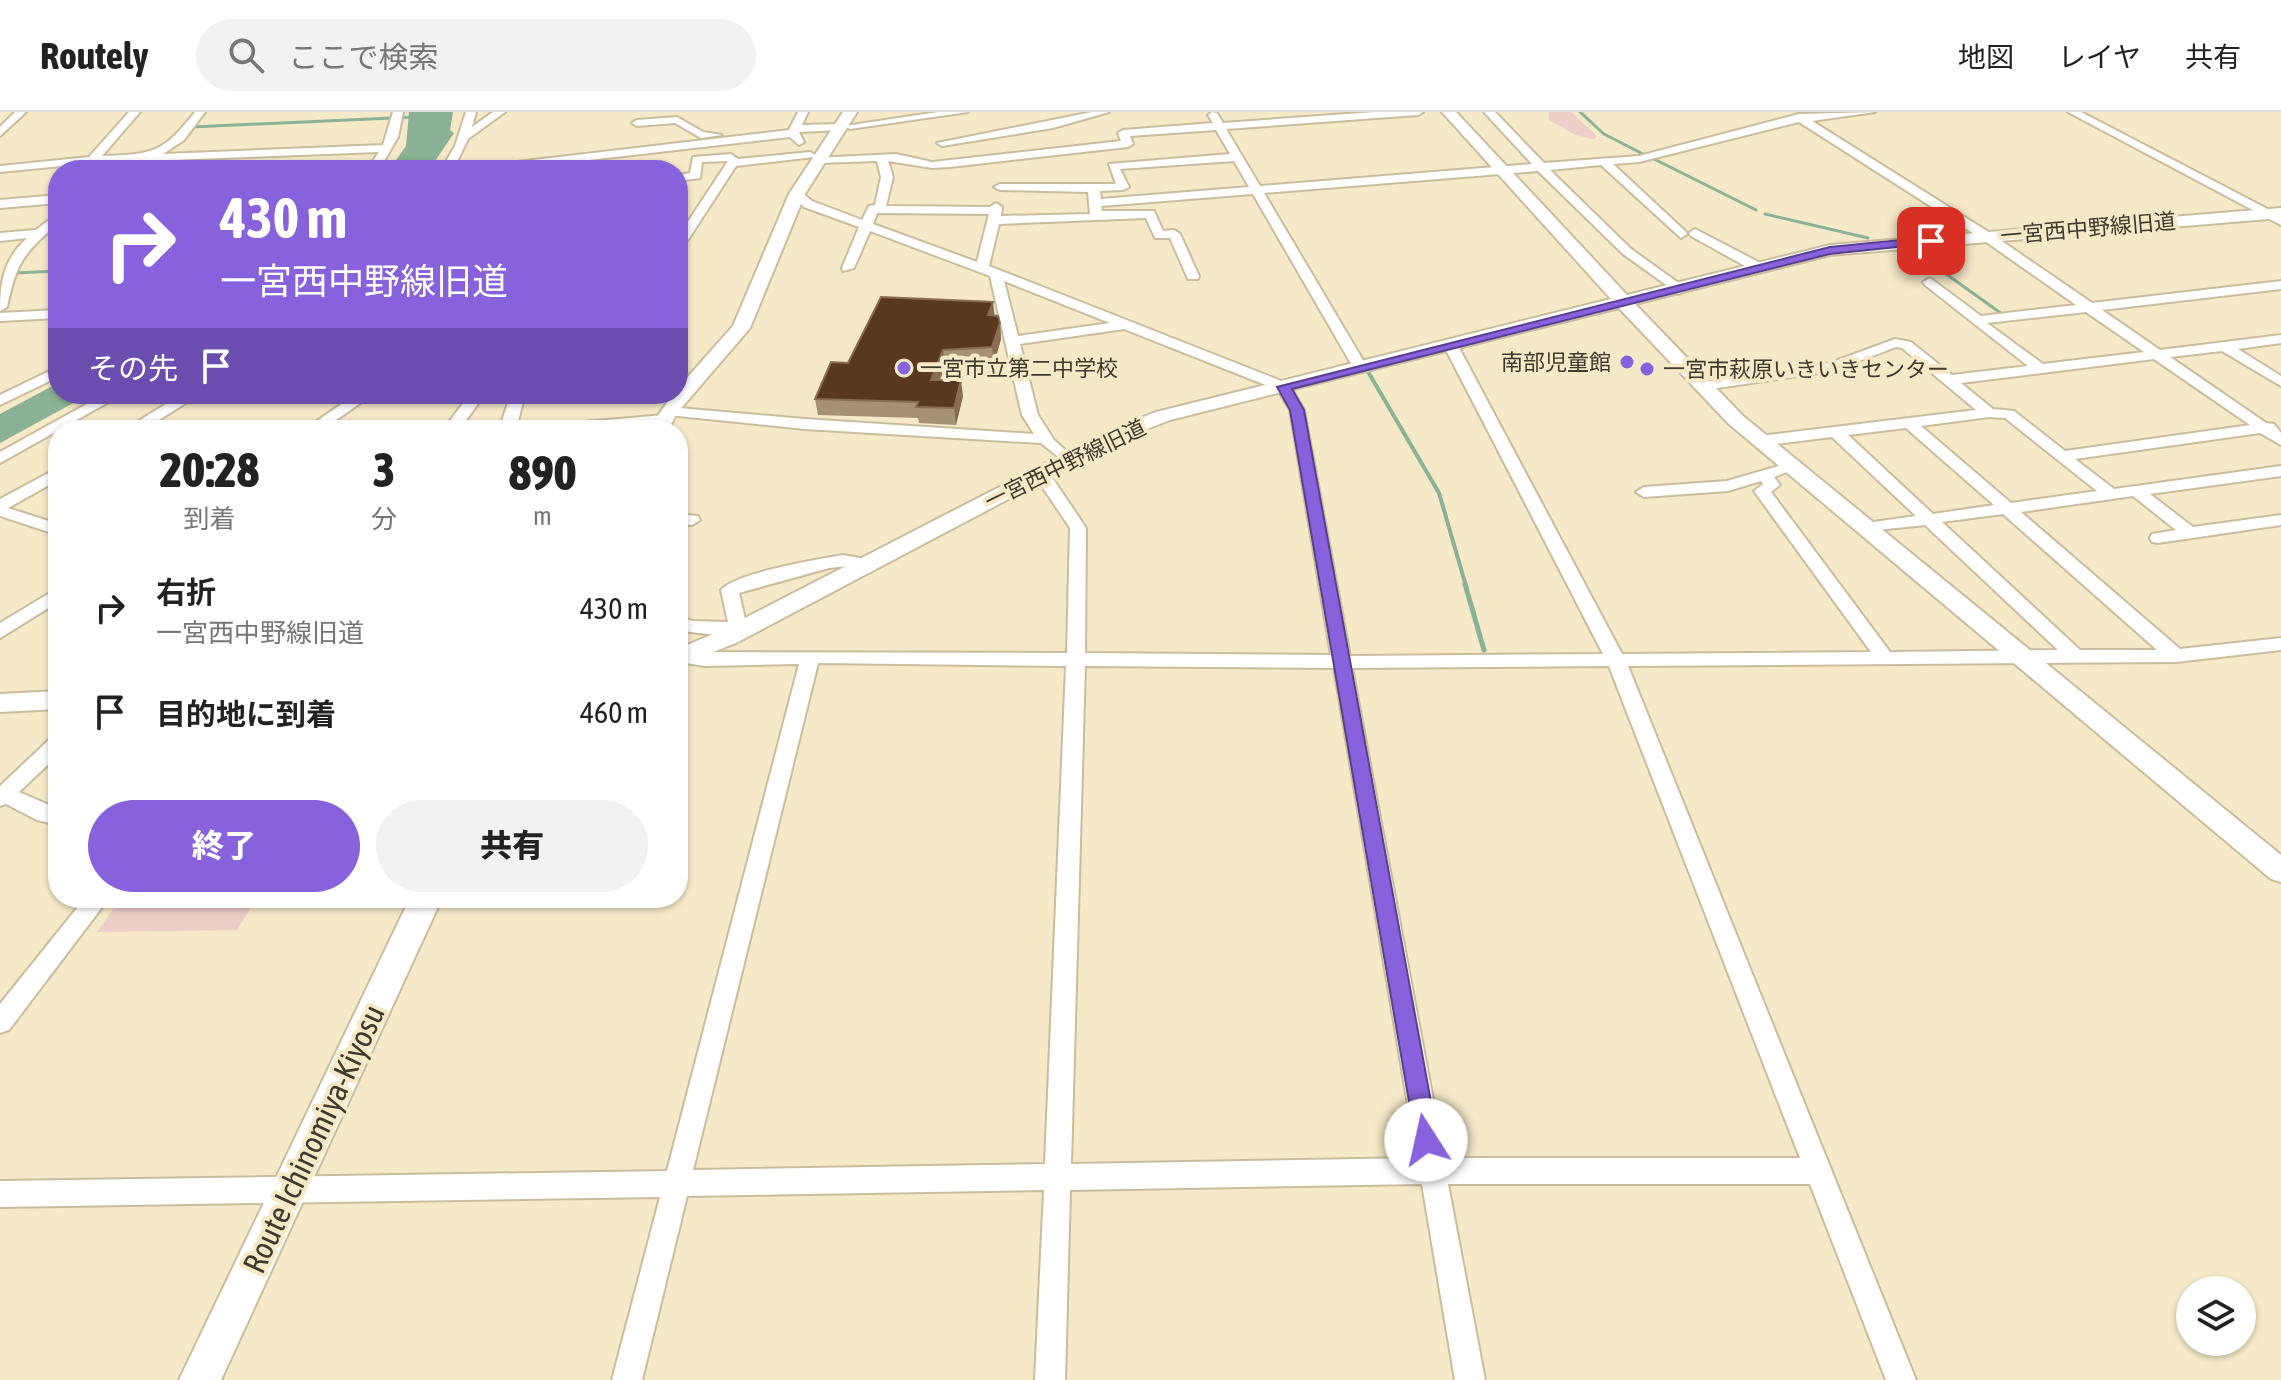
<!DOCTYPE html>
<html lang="ja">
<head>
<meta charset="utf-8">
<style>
  body { margin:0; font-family:"Asap Condensed","Noto Sans JP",sans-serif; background:#f2f2f2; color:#222; height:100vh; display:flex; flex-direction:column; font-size:30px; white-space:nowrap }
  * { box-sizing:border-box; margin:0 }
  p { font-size:26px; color:#767676 }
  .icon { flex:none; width:44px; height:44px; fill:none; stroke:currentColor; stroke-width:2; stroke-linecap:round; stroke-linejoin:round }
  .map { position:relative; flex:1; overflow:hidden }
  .details { position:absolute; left:48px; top:308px; width:640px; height:488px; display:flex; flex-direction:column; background:#fff; border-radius:32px; box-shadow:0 2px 6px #0004 }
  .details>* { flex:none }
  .top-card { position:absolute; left:48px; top:48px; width:640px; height:244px; border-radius:32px; box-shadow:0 2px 6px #0004; background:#8762dc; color:#fff; overflow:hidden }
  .controls { position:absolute; left:2176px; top:1164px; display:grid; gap:16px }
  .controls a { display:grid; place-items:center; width:80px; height:80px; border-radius:50%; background:#fff; box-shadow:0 2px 6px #0004; font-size:40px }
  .pin { position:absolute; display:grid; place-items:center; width:68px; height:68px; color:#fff; margin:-34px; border-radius:16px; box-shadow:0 4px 12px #0006 }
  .me { position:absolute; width:88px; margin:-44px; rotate:350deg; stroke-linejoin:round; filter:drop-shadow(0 0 6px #0008) }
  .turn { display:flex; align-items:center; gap:28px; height:168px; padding:0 40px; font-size:36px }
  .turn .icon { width:104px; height:104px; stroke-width:2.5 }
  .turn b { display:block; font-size:56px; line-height:68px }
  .then { display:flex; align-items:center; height:76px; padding:0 40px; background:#0003; gap:16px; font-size:30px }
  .eta { display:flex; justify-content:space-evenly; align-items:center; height:136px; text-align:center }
  .eta b { font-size:48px; font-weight:800; line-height:56px }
  .primary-button { display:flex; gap:16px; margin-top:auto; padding:16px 40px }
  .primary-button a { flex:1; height:92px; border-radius:48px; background:#8762dc; color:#fff; font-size:32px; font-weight:800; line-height:92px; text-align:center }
  .primary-button a+a { background:#f2f2f2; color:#222 }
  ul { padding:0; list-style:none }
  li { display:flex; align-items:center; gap:24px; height:104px; padding:0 40px }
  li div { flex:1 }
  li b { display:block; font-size:30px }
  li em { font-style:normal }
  header { display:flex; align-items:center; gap:48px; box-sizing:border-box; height:112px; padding:0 40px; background:#fff; border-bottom:2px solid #e0e0e0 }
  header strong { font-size:38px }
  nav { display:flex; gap:44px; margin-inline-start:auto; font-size:28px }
  .search { width:560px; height:72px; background:#f2f2f2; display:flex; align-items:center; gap:20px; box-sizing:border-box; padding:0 28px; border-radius:44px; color:#767676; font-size:30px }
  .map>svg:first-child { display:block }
</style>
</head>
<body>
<header>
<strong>Routely</strong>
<div class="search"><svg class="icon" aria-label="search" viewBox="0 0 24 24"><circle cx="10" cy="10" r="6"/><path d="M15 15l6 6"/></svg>ここで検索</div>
<nav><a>地図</a><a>レイヤ</a><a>共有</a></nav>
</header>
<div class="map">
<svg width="2281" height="1268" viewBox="0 0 2281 1268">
  <rect width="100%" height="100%" fill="#f5e9c8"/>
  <!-- green -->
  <g fill="#eecec9">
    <path d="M1549,0h22l26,24 -3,3 -19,-4 -26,-15z"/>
    <path d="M121,786h136l-20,32 -140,2z"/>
  </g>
  <!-- water -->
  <g fill="#8bb296">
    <path d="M409,0h44l-3,18 4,3 -25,37h-40l17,-24z"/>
    <path d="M58,271v11h42l-12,1 -88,48v-29z"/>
  </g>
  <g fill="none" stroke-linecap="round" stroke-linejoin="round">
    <!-- stream-far2 -->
    <g stroke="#8bb296" stroke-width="3">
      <path d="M1580,0l24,22 41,21"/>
      <path d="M192,15l222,-10"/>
      <path d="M1652,46l104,52"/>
      <path d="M1765,102l103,24"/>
      <path d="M1900,135l28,14 74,53"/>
      <path d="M14,161l44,-2"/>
    </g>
    <!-- stream-far1 -->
    <path stroke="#8bb296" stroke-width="4" d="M1367,258l72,123 27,93"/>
    <!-- stream -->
    <path stroke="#8bb296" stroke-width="5" d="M1465,472l19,66"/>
    <defs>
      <g id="minor">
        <path d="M15,0h11l-26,24v-9z"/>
        <path d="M129,0h11l-38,44c51,-2 60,-2 93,-44h10l-21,28 -21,14 220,-9 10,-33h10l-5,25 -19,33h-12l12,-18 -284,11 -7,7 -6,-1v-5l-82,8v-6l89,-9z"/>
        <path d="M466,0h10l-4,15 21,-15h12l-37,27 -15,31h-12l14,-24z"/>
        <path d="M798,0h10l-6,13 38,-1 5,3 -5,3 -41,2 5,10 -5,3 -9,-8 -288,33h-35l6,-3 316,-37z"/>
        <path d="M938,0h30l-118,17 -5,-3z"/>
        <path d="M1092,0h17l-56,16 -111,18 -5,-3z"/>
        <path d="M1212,0l5,1 6,10 151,-11h49l-5,3 -192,14 34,57 272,-22 -48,-52h11l49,51 95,-7 160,-42 76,-2 -63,9 178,112 102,70 189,-22v8l-179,21 58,40 121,-15v8l-43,6 43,27v10l-59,-35 -52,6 96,66 8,1 7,9v12l-21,-12 -185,26 39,30 167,-23v10l-131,18 43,33 88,-12v10l-123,18 -6,-1 -2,-4 2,-4 24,-4 -43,-34 -112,16 159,137 101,-11v12l-105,12 -548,4 288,714h-30l-76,-196h-362l37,196h-30l-33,-196 -352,6 -5,190h-30l9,-190 -357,6 -45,184h-30l48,-183 -660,10v-26l667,-10 132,-507 -94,2 -27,-4v-10l389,1 3,-125 -37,-55 2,-3h12l39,58 -1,125 246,2 -41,-245 -12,-20 -154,-61 -104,15 18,71 16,25 21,19 -8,5 -26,-21 -236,-14 -137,-14 -7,-4 7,-4 137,12 229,15 -12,-19 -32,-139 -120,-45 -16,37 -11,3 -1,-3 17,-41 -55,-20 -13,-13 10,-2 11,9 50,19 7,-14 6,-1 6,-28 -4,-16 -58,2 -4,-1v-4l81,-4 36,8 189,-21 -3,-8 5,-3 90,-7 -5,-8zM1799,10l183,117 94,66 -95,11 -51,-38 -7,4 2,3 103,81 -76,9 -41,-33 -16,-3 -65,24 -126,19 -7,4 7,4 129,-19 63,-24 6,1 74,62 -216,26 -8,5 8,5 72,-9 84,79 -57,8 -2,4 2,4 66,-7 133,125 -168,2 -119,-160 9,-7 -6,-8 26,-10 -8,-5 -65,19 -83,6 -8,5 8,5 84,-6 33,-10 2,3 -9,7 117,161 -249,2 -165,-310 -7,-4 -7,4 160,310 -253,2 -46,-246 -15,-26 -300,-118 10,-42 147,-6 9,20h15l18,41h10l1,-3 -19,-42 -6,-4 -11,1 -9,-20h-52l-1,-5 152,-12 100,173 7,4 7,-4 -103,-174 274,-22 85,83 56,40 7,-4 -2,-3 -53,-38 -81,-79 51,-5 80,73 6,-4 -2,-3 -72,-67 26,-2zM1216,18l14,24 -121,10 7,20h-116l-6,3 6,3 88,2 2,22 -89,2 1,-9 -6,-4 -6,4 -104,-1 7,-29 -5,-16 44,7 18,-1 178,-20 5,-3 -3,-8zM1234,49l15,26 -148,12 -1,-8 23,-1 6,-3 -9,-18zM877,101l112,1 -12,48 -104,-38zM1004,169l106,42 -92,13zM2086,200l58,40 -101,12 -56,-41zM2154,247l96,66 -185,26 -51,-40 -21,-2 -32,-26zM1989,305l16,1 92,73 -86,12 -90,-77zM1906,316l88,77 -61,9 -85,-79zM2003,402l154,136h-77l-138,-128zM818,551l248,3 -21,498 -352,6zM1085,554l249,2 83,490 -346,6zM1609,554l191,492h-356l-92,-490z"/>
        <path d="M2068,0h13l200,104v9z"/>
        <path d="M677,5l26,15 19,3 -21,3 -26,-15 -38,3 -5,-3 5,-3z"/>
        <path d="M810,40l6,3 -2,2 -78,9 -52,80 -6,4v-13l50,-76 -26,1 -2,16 -22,3v-6l12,-2 3,-16 38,-3 7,5z"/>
        <path d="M58,83v8l-58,5v-8z"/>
        <path d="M58,101v10c-34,31 -41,37 -51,84l-7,4c0,-30 4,-52 27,-73l-27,3v-8l36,-3z"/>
        <path d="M1695,117l71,37 1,3 -11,3 -65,-36 -2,-3z"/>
        <path d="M58,198v8l-58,3v-8z"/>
        <path d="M58,255v10l-58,28v-10z"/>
        <path d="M105,282h18l-123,69v-11z"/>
        <path d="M182,282h18l-57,36h-19z"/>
        <path d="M356,282h17l-51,36h-18z"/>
        <path d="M470,282h15l-26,36h-16z"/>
        <path d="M511,282h14l-7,27 7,9h-16l-7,-9z"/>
        <path d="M664,303l5,2v6l-68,7h-60l8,-5z"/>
        <path d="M58,356v12l-50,28 50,16v11l-58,-19v-17z"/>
        <path d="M678,402l20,2 2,4 -8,5 -14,-1z"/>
        <path d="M843,443l17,3 10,10 -9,5 -13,-7 -19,2 -90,25 9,39 -3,4c-5,2 -59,-4 -67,-6v-13l15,4 35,1 -7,-32c14,-17 98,-31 122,-35z"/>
        <path d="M58,476v14l-58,36v-15z"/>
        <path d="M58,624v19l-39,37 39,17v16l-21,-5 -31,-16 -6,2v-20l51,-48z"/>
        <path d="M85,786h24l-100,132 -9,3v-29z"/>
      </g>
      <g id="tertiary">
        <path d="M843,0h14l-52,82 -55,134 -73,85 -9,17h-20l25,-36h5v-6l55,-62 56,-132z"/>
        <path d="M1442,0h14l171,183 203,-50 451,-37v10l-451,37 -195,49 108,112 538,439v27l-10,-3 -542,-455 -110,-116 -449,112 -46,18 -388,205 -58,23v-17l42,-18 390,-201 46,-18 455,-113z"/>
        <path d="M58,579v18l-58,3v-18z"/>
      </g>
      <path id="secondary" d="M410,786h32l-221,482h-42z"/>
    </defs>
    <!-- minor casing -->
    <use href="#minor" stroke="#c9bd9d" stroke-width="4"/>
    <!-- tertiary casing -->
    <use href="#tertiary" stroke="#c9bd9d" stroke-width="4"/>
    <!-- secondary casing -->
    <use href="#secondary" stroke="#c9bd9d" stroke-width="4"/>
    <!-- minor -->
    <use href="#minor" fill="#fff" fill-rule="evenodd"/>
    <!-- tertiary -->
    <use href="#tertiary" fill="#fff" fill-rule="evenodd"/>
    <!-- secondary -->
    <use href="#secondary" fill="#fff" fill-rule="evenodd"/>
  </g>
  <!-- wall -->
  <path fill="#a69174" d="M994,204l6,7 1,16 -7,24 -49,3 -5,14 23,16 -7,29 -37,-2 -1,-5 -100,-3 -3,-16 33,-36z"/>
  <!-- shaded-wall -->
  <g fill="#876e52">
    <path d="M993,190l2,16 -7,-3z"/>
    <path d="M1000,211l1,16 -7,24 -2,-16z"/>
    <path d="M943,238l2,16 -12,30 -2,-16z"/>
    <path d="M961,268l2,16 -7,29 -2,-17z"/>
  </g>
  <!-- building -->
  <path fill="#58391f" stroke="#876e52" stroke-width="2" d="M881,185l112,5 -5,13 10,1 2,7 -8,24 -49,3 -12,30h30l-7,28 -38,-1 2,-5 -103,-3 16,-37 17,1z"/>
  <!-- route -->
  <path fill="#8762dc" stroke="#58408f" stroke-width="2" d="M1931,125l6,4 -2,2 -105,11 -538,135 12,21 134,730 -4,8 -8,3 -9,-3 -127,-738 -13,-23 553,-140z"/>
  <!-- markers -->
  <g fill="#8762dc" stroke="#f5e9c8" stroke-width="3">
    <circle cx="1627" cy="250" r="8"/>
    <circle cx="904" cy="256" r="8"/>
    <circle cx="1647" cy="257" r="8"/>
  </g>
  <g text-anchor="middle" stroke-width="8" stroke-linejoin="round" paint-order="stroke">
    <!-- far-street labels -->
    <g font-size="22" fill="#3f3a2d" stroke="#f5e9c8">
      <text transform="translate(2088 116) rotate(-5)" y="8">一宮西中野線旧道</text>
      <text transform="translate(1065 352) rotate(-26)" y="8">一宮西中野線旧道</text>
    </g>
    <!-- far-poi labels -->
    <g font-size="22" fill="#3f3a2d" stroke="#f5e9c8" text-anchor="start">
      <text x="1611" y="258" text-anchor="end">南部児童館</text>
      <text x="920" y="264">一宮市立第二中学校</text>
      <text x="1663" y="265">一宮市萩原いきいきセンター</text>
    </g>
    <!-- near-street labels -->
    <g font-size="32" fill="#3f3a2d" stroke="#f5e9c8">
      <text transform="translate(314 1027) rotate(-65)" y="11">Route Ichinomiya-Kiyosu</text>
    </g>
  </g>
</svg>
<div class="controls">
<a><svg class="icon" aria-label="layers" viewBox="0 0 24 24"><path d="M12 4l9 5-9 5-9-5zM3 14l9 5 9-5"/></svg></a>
</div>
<div class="pin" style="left:1931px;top:129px;background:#d93025"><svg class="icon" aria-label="arrive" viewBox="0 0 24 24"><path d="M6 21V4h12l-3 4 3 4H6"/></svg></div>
<svg class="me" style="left:1426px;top:1028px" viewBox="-20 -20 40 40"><circle r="19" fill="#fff"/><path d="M0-13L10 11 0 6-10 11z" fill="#8762dc"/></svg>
<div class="top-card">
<div class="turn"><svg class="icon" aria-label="right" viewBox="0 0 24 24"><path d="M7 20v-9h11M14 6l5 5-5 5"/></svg><div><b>430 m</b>一宮西中野線旧道</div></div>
<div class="then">その先<svg class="icon" aria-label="arrive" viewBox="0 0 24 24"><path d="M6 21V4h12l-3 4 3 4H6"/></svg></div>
</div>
<section class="details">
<div class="eta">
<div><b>20:28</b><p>到着</p></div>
<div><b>3</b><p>分</p></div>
<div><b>890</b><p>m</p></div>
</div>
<ul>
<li><svg class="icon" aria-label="right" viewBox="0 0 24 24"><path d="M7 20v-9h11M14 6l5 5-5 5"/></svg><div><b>右折</b><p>一宮西中野線旧道</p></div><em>430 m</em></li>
<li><svg class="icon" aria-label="arrive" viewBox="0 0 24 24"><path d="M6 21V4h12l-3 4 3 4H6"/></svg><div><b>目的地に到着</b></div><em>460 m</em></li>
</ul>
<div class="primary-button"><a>終了</a><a>共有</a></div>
</section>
</div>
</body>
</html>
